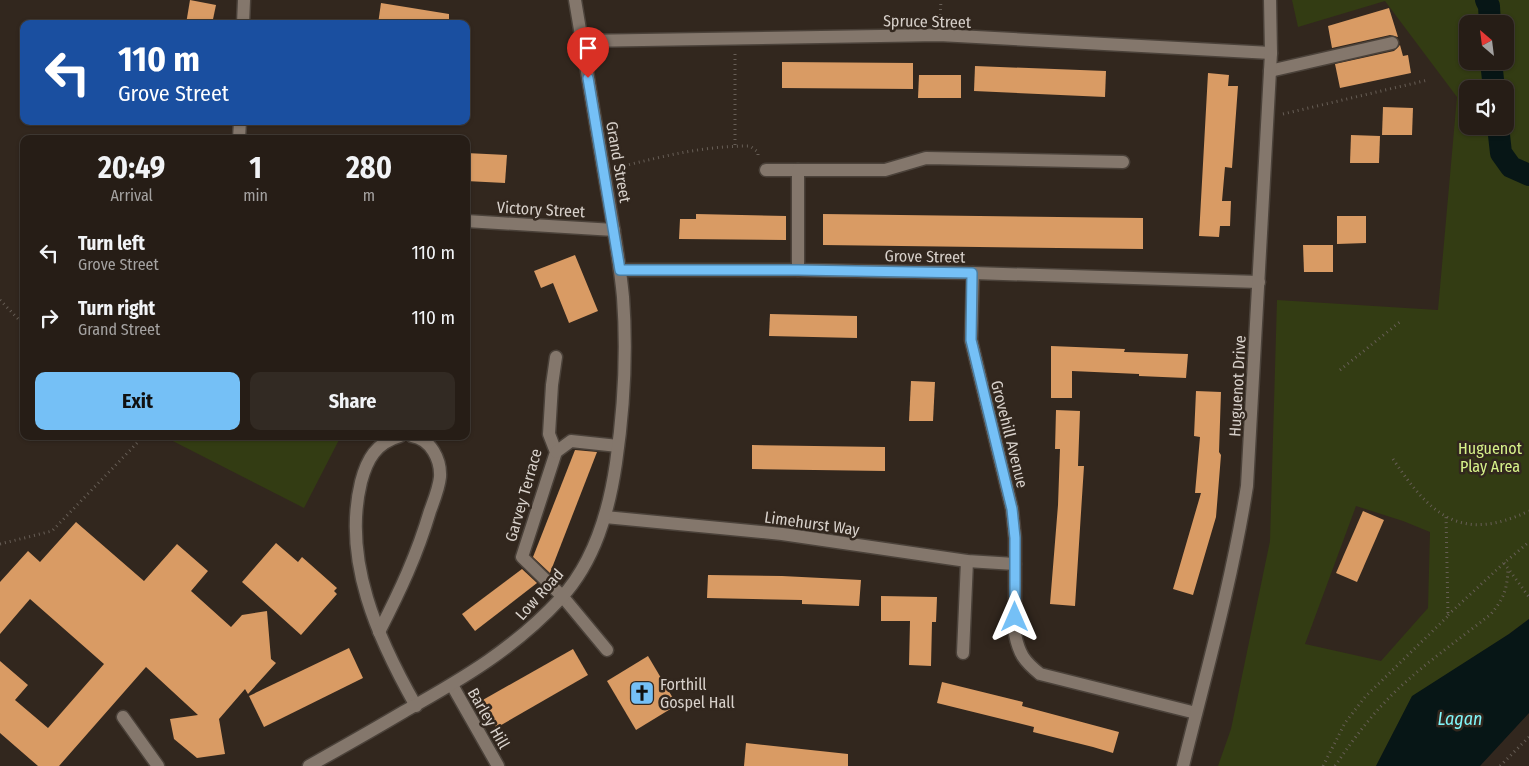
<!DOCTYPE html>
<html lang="en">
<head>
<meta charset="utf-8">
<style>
  body { margin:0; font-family:"Fira Sans Condensed",sans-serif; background:#322a23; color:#f1f3f6; height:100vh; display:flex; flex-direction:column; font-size:19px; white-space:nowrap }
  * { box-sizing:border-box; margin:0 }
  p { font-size:16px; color:#a4a2a1 }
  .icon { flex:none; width:28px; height:28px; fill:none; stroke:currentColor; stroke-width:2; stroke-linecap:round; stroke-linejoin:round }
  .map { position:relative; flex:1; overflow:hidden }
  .panel { position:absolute; left:20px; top:135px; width:450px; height:305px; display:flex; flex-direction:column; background:#261d16; border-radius:10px; box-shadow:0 1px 4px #0004,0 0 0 1px #423b35 }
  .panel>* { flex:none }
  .banner { position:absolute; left:20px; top:20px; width:450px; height:105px; border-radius:10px; box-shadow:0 1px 4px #0004,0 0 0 1px #423b35; background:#1a4fa0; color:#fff; overflow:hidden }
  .needle { width:32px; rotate:332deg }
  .tools { position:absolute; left:1459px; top:15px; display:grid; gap:10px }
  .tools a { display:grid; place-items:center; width:55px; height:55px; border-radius:10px; background:#261d16; box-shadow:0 1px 4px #0004,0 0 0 1px #423b35; font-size:25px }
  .pin { position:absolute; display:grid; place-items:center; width:42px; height:42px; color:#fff; margin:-51px -21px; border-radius:50% 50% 50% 0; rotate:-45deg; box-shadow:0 0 5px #0007 }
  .pin .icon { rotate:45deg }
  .me { position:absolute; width:55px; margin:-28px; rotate:0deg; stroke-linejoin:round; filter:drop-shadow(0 0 4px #0008) }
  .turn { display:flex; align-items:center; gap:18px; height:105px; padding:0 15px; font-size:22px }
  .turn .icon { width:65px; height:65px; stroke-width:2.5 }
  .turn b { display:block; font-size:35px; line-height:42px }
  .eta { display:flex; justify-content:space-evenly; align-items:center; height:85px; text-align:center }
  .eta b { font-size:30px; font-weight:700; line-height:35px }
  .cta { display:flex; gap:10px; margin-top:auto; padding:10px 15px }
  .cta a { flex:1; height:58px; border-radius:10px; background:#75c0f6; color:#111; font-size:20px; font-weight:700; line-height:58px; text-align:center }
  .cta a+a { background:#322a23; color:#f1f3f6 }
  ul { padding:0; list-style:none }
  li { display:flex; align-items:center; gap:15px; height:65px; padding:0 15px }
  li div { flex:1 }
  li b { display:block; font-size:19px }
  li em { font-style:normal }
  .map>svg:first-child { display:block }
</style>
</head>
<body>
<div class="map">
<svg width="1529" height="766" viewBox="0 0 1529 766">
  <rect width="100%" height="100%" fill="#32271e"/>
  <!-- green -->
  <g fill="#333c13" fill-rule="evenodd">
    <path d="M1292,0h237v619l-20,15 -98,65 -35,67h-158l13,-37 39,-188 7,-241 161,10 19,-213 -72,-96 -87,26zM1468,24h37v37h-37zM1468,89h37v37h-37zM1356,506l47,15 27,11 -2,76 -47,53 -76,-17z"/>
    <path d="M163,436h178l-37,72z"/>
  </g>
  <!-- water -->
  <path fill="#071616" d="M1529,619v94l-49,53h-104l36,-70 97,-62z"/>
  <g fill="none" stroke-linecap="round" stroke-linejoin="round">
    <!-- canal -->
    <g stroke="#071616" stroke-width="22">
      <path d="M1486,0l3,6 1,18"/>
      <path d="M1491,61l3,28"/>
      <path d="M1498,126l3,27 10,14 18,8"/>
    </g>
  </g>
  <!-- building -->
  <g fill="#d99b64">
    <path d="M190,0l26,5 -4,19h-26z"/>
    <path d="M381,3l68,11v10h-71z"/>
    <path d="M1389,8l9,29 -8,-2 -58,13 -4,-22z"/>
    <path d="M1400,45l3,11 5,-1 3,18 -71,15 -5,-24 59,-13z"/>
    <path d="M782,62l131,1v26l-131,-1z"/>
    <path d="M975,66l131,5 -1,26 -131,-6z"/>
    <path d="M1208,73l21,2 -1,11h10l-6,82 -7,-1 -3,34h9l-1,25h-10l-1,11 -20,-1z"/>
    <path d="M919,75h42v23h-43z"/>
    <path d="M1383,107l30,1 -1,27h-30z"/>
    <path d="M1351,135l29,1 -1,27h-29z"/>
    <path d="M466,153l41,2 -2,28 -39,-2z"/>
    <path d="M696,214l90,2v24l-107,-1 1,-20h16z"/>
    <path d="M823,214l320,4v31l-320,-4z"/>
    <path d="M1337,216h29v27l-29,1z"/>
    <path d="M1303,245h30v27h-29z"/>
    <path d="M575,255l23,56 -29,12 -16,-40 -12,5 -7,-17z"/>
    <path d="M770,314l87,2v22l-88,-2z"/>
    <path d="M1051,346l74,3 -1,3 64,2 -2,24 -47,-2v-2l-67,-3v27h-21z"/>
    <path d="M911,381l24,1 -2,39h-24z"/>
    <path d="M1196,391l25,1 -2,60 2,3 -5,62 -23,78 -20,-6 28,-96h-6l5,-56 -6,-1z"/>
    <path d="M1056,410l24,1 -2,55h6l-9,140 -25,-2 8,-99 2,-56h-5z"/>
    <path d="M752,445l133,2v24l-133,-2z"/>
    <path d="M575,450l22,2 -47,121 -17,-16z"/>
    <path d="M1363,511l21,9 -27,62 -21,-9z"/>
    <path d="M76,522l68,59 33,-37 31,27 -17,20 40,36 11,-12 25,-4 4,48 5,4 -28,31 -3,-5 -26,30 6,35 -28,4 -23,-19 -4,-20 28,-4 -52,-48 -87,99h-21l-38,-33v-72l28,24 -13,15 33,28 56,-64 -74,-65 -30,35v-52l28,-31 12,11z"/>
    <path d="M276,543l22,19 4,-5 35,31 -3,3 3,3 -36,41 -59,-53z"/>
    <path d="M522,569l15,14 -62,48 -13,-17z"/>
    <path d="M708,575l74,1 79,4 -2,26 -57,-2v-4l-95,-2z"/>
    <path d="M881,596l56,1 -1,25h-4l-1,44 -22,-1 1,-44h-29z"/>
    <path d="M349,648l14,30 -99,49 -15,-31z"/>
    <path d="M573,649l15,26 -92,53 -15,-27z"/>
    <path d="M648,656l29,49 -41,25 -29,-49z"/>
    <path d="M942,682l81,20 -1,4 97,26 -6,21 -20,-6 -60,-15 1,-5 -97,-24z"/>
    <path d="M746,743l102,11v12h-104z"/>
  </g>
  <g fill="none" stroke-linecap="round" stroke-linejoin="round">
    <defs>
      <g id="minor">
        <path d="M243,24l1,-24"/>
        <path d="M582,41l357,-6 332,18"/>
        <path d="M1270,71l122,-28"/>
        <path d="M239,139l1,-18"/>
        <path d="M766,170h32"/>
        <path d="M466,221l148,9"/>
        <path d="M620,270h178l175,3 286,9"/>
        <path d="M798,270v-100h87l41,-12 197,4"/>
        <path d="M973,273l-2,67 41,169 3,29v96c4,20 9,27 25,40l156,39"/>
        <path d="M556,357l-4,28 -3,49 7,18 -34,105 41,40 44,53"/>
        <path d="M400,436c-24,7 -33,23 -39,46 -19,78 17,157 55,224"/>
        <path d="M556,452l15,-11 47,5"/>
        <path d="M605,517l177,17 185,27 48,3"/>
        <path d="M379,632c21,-41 38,-77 51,-121 4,-11 9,-23 10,-34 1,-17 -9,-38 -28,-41"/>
        <path d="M963,653l4,-92"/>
        <path d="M452,685l46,81"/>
        <path d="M123,717l35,49"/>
        <path d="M309,766c32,-18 64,-36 96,-55 59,-33 110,-63 156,-113 34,-37 48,-87 55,-135 8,-55 11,-112 7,-166 -4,-42 -12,-83 -19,-124 -10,-58 -19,-115 -29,-173"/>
        <path d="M1183,766c23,-93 49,-185 64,-280l24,-433 -1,-53"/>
      </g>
    </defs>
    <!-- minor casing -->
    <use href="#minor" stroke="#4b423a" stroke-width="15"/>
    <!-- path -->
    <g stroke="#675e56" stroke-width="3" stroke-dasharray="1 4" stroke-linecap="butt">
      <path d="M940,20l1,-20"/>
      <path d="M735,54v92"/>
      <path d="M1283,114l145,-34"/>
      <path d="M619,167c46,-11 83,-21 131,-21l8,6v3"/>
      <path d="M0,300l24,25"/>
      <path d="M1340,370l61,-49"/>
      <path d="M1393,459c38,57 68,84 136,52"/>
      <path d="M0,544l52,-13 86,-89 -6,-6"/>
      <path d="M1504,563l25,34"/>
      <path d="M1448,615l56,-52 25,-21"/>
      <path d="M1323,766l22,-43 20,-26 83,-81 -2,-100"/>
      <path d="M1335,766c15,-22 31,-44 50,-64 30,-32 71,-60 106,-88 13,-16 16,-24 17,-45"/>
      <path d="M1500,766l29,-29"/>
    </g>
    <!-- minor -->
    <use href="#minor" stroke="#84776c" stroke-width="12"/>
  </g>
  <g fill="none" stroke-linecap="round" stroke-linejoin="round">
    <defs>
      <path id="route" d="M588,78l32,192h178l174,3 -1,67 41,169 3,29v79"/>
    </defs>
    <!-- route casing -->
    <use href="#route" stroke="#4c7da0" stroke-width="12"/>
    <!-- route -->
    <use href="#route" stroke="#75c0f6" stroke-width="9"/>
  </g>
  <!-- icons -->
  <defs>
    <symbol id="church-square" viewBox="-11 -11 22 22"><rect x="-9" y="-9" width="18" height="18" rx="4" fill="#75c0f6" stroke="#32271e"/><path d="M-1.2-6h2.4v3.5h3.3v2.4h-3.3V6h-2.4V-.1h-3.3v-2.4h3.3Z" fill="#111"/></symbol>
  </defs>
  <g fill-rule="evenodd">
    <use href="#church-square" x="628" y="679" width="28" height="28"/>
  </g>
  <g text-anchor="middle" stroke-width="5" stroke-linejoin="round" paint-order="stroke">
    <!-- street labels -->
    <g font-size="16" fill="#d8d1cb" stroke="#32271e">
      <text transform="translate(927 21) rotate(1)" y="6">Spruce Street</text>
      <text transform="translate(619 162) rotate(80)" y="6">Grand Street</text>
      <text transform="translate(541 209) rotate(3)" y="6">Victory Street</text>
      <text transform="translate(925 256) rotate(1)" y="6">Grove Street</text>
      <text transform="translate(1237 386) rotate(-87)" y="6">Huguenot Drive</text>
      <text transform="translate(1010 434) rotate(76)" y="6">Grovehill Avenue</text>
      <text transform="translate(523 495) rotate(-74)" y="6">Garvey Terrace</text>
      <text transform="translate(812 523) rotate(8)" y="6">Limehurst Way</text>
      <text transform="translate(539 594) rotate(-48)" y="6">Low Road</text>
      <text transform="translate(489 718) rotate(60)" y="6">Barley Hill</text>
    </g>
    <!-- park labels -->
    <g font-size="16" fill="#d7f28a" stroke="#32271e">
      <text x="1490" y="454">Huguenot<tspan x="1490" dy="18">Play Area</tspan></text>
    </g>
    <!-- poi labels -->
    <g font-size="16" fill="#d8d1cb" stroke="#32271e" text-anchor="start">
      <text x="660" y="690">Forthill<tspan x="660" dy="18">Gospel Hall</tspan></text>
    </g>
    <!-- water labels -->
    <g font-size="18" font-style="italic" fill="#80f6fa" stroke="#32271e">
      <text x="1460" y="725">Lagan</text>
    </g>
  </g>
</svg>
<div class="tools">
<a><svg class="needle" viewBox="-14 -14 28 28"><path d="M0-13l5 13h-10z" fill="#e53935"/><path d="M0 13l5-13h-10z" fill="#a4a2a1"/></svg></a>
<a><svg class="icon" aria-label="sound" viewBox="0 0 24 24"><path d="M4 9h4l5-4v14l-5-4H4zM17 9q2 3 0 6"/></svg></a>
</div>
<div class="pin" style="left:588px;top:78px;background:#d93025"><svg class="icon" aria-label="arrive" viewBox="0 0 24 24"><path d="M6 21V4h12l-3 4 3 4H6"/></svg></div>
<svg class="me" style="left:1015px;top:617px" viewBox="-20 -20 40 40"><path d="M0-17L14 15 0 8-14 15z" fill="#75c0f6" stroke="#fff" stroke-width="4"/></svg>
<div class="banner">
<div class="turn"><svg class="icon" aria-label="left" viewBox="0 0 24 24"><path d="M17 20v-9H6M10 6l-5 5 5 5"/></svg><div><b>110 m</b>Grove Street</div></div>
</div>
<section class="panel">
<div class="eta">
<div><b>20:49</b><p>Arrival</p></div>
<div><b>1</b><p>min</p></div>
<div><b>280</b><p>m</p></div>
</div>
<ul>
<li><svg class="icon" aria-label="left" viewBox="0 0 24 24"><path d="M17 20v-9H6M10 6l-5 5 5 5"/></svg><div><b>Turn left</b><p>Grove Street</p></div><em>110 m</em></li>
<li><svg class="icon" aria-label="right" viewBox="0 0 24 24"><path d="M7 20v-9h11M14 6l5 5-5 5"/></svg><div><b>Turn right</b><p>Grand Street</p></div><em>110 m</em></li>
</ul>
<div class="cta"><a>Exit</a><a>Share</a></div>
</section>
</div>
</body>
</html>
